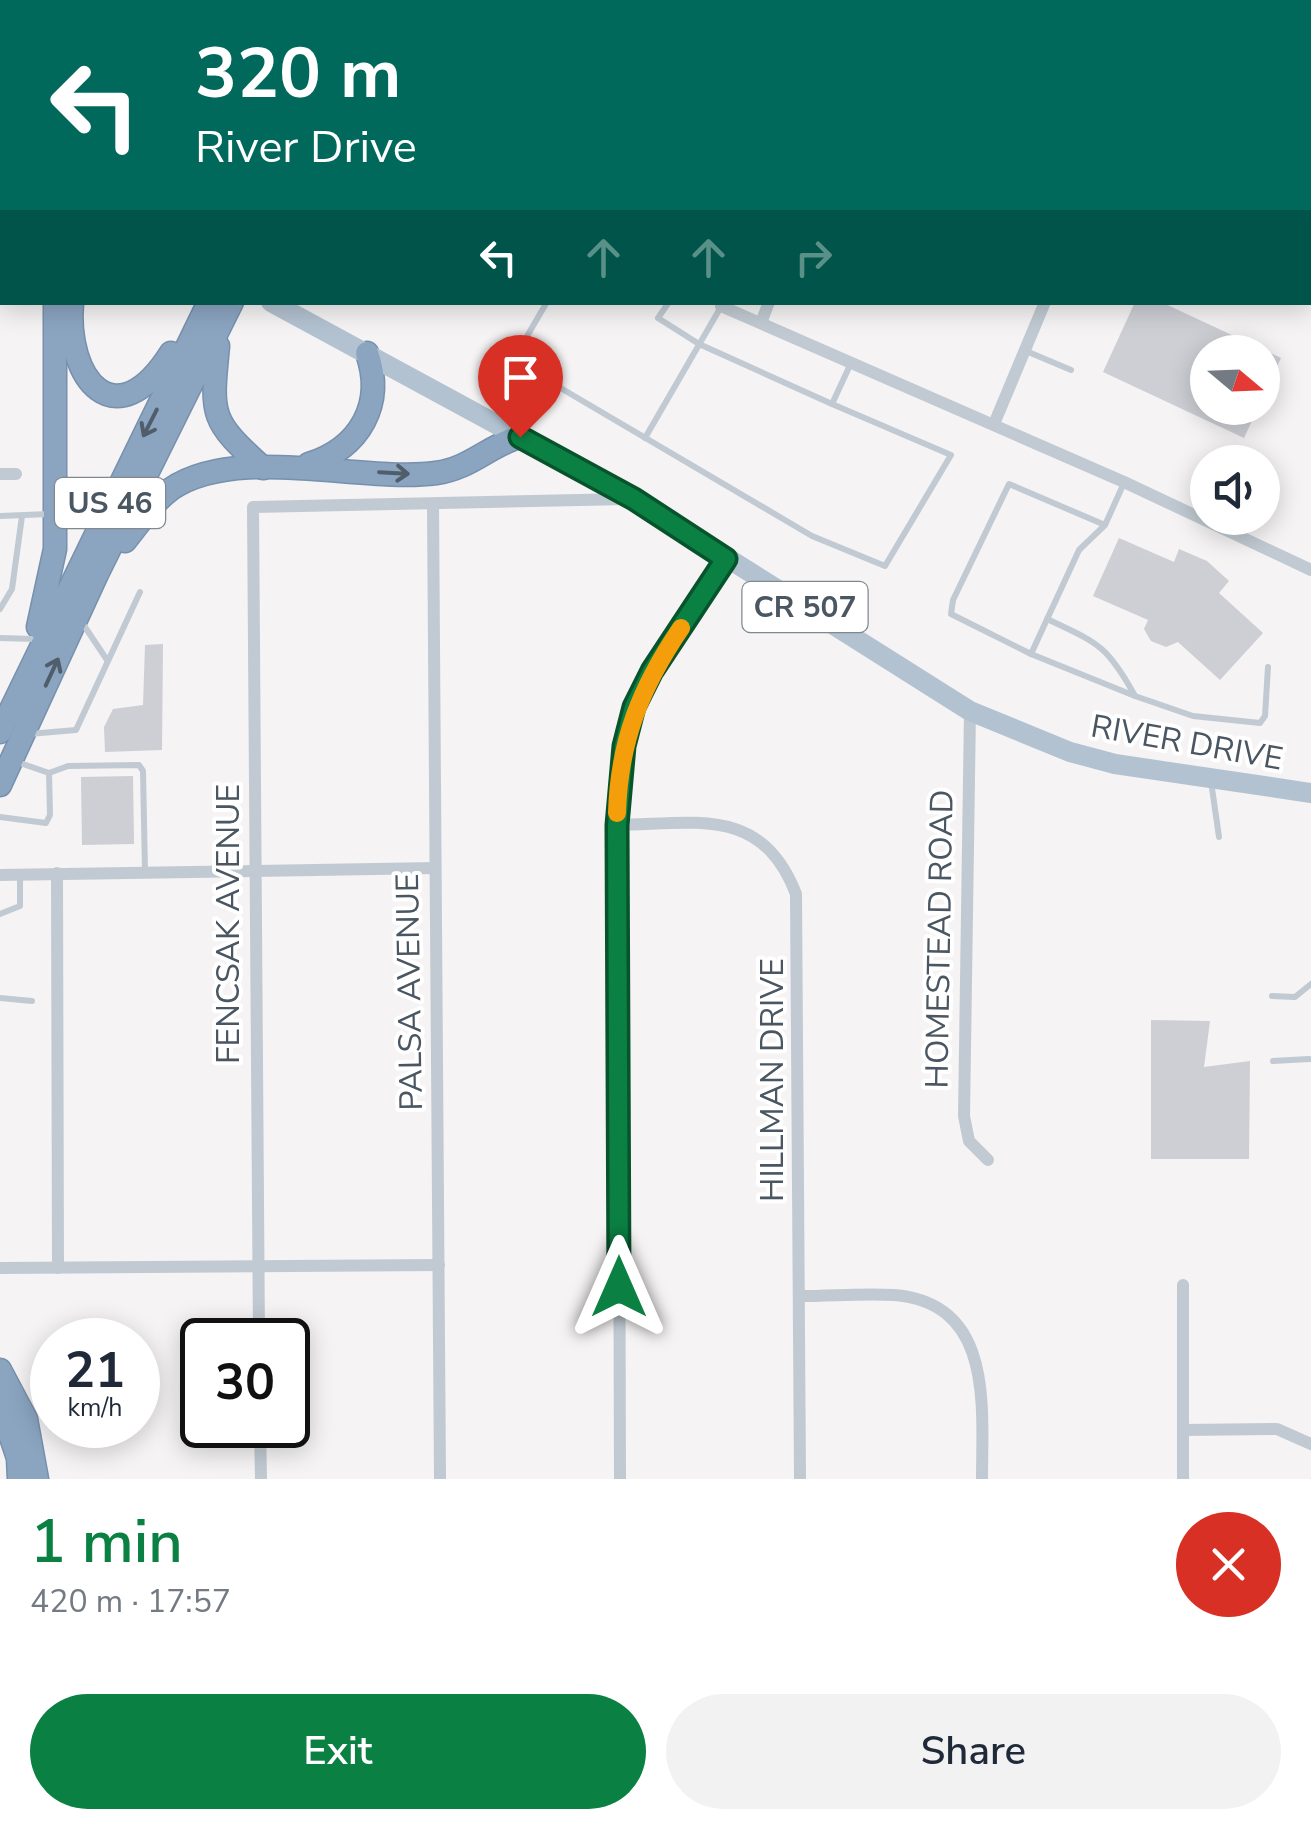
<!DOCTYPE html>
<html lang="en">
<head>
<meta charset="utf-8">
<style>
  body { margin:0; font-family:"Nunito Sans",sans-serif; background:#f2f2f3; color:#1f2937; height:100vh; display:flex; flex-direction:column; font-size:38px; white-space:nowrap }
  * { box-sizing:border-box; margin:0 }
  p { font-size:32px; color:#747a83 }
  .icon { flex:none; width:55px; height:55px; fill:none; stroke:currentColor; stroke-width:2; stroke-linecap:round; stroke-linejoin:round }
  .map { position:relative; height:1479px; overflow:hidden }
  .details { display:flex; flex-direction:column; background:#fff; flex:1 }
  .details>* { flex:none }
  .guide { position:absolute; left:0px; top:0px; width:1312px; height:305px; box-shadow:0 5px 25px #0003; background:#00695c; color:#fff; overflow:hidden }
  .needle { width:65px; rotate:109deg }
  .fabs { position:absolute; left:1190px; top:335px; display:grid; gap:20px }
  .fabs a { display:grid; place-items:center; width:90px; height:90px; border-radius:50%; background:#fff; box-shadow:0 5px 25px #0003; font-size:50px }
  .speed { position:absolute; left:30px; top:1318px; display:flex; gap:20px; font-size:50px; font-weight:700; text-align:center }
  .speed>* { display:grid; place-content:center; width:130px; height:130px; border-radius:50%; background:#fff; box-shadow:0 5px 25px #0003; line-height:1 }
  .speed small { font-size:25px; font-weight:400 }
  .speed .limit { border:5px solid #111; border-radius:15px; background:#fff; color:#111 }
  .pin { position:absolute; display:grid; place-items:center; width:85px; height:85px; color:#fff; margin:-102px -42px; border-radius:50% 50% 50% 0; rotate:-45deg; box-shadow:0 0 10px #0007 }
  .pin .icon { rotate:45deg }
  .me { position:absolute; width:110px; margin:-55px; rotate:0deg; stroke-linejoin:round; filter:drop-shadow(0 0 8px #0008) }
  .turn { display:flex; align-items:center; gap:35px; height:210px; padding:0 30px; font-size:45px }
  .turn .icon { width:130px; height:130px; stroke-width:2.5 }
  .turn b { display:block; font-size:70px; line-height:85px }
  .lanes { display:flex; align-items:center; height:95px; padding:0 30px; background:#0003; justify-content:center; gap:50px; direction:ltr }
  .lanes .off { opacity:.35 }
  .round { display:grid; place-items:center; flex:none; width:105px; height:105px; border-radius:52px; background:#f2f2f3 }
  .head { display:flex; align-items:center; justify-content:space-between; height:170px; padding:0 30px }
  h1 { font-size:60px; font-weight:600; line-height:75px; color:#0b8043 }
  .cta { display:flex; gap:20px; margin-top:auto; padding:20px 30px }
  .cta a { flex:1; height:115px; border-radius:60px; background:#0b8043; color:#fff; font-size:40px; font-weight:600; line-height:115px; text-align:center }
  .cta a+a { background:#f2f2f3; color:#1f2937 }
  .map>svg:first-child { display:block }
</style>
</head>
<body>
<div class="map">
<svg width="1311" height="1479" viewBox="0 0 1311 1479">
  <rect width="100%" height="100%" fill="#f5f3f3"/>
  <!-- water -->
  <path fill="#90daee" d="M98,0h781l-3,2z"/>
  <!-- building -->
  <g fill="#cdcfd5">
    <path d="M1135,302h26l120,56 -19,40v-46h-54v56h50l-14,30 -141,-66z"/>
    <path d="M1119,538l55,24 5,-13 28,12 22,20 -10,12 44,40 -43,47 -42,-38 -12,5 -15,-6 -7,-12 4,-9 -55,-24z"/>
    <path d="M163,644l-1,106 -57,2 -1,-25 9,-18 30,-4 2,-60z"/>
    <path d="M133,776l1,68 -52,1 -1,-68z"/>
    <path d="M1151,1020l59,1 -6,46 46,-6 -1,98h-98z"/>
  </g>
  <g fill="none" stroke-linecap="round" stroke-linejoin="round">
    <defs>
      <g id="motorway">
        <path d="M355,2l1,-2"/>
        <path d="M378,2l1,-2"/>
        <path d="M0,44l2,1"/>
        <path d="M72,302c-7,78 44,138 99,51"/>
        <path d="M218,346c-7,70 -8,74 45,122"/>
        <path d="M309,464c51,-16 76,-60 58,-111"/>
        <path d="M125,541c14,-17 28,-39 46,-52 66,-45 191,-6 265,-16 33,-4 53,-27 83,-36"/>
        <path d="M38,627l17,-78v-247"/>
        <path d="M0,732l209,-430"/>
        <path d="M0,785l97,-211 135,-272"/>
        <path d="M0,1370l26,49 11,60"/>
        <path d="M0,1405l18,53 1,21"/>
      </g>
    </defs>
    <!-- motorway casing -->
    <use href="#motorway" stroke="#7690ad" stroke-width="25"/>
    <!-- service -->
    <g stroke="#c1cad2" stroke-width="6">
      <path d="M547,302l-34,58 299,176 73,30 66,-111 -119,-51 19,-41"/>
      <path d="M669,302l-11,16 41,26 133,60"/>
      <path d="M1026,351l45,19"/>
      <path d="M645,438l77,-133"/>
      <path d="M0,516l49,-2"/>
      <path d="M1105,525l-96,-41 -56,116 -2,14 80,40 48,-104 26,-25 19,-42"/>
      <path d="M0,609l12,-20 10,-73"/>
      <path d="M81,621l26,39"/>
      <path d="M0,638l35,1"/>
      <path d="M1031,654l104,42c-28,-51 -37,-53 -88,-77"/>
      <path d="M1135,696l58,20 67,7 5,-7 3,-49"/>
      <path d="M29,734l47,-4 64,-138"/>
      <path d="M17,762l32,11 19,-7 71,-1 4,6 2,100"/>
      <path d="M1211,781l8,56"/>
      <path d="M0,817l46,6 4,-8 -1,-42"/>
      <path d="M0,914l20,-8v-30"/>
      <path d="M1272,996l23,1 16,-13"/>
      <path d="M0,998l32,3"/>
      <path d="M1273,1061l36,-2"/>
    </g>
    <!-- minor -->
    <g stroke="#c1cad2" stroke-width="12">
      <path d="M1008,2l3,-2"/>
      <path d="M1274,2v-2"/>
      <path d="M1310,274l1,1"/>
      <path d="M721,306l403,176 187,88"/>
      <path d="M761,323l8,-21"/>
      <path d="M994,424l51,-122"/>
      <path d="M0,474h16"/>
      <path d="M433,505l7,974"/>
      <path d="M970,711l-6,405 5,25 19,19"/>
      <path d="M617,825c78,-1 145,-20 179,69l4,585"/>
      <path d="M57,873l1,395"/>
      <path d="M0,875l435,-7"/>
      <path d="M0,1268l439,-3"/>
      <path d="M1183,1285v194"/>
      <path d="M801,1296c31,0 62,-3 93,-1 100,8 88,111 88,184"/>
      <path d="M259,1340l-6,-833 374,-8"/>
      <path d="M260,1425l1,54"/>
      <path d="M1183,1430l94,-1 34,15"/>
      <path d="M620,1479l-2,-691c14,-102 53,-147 109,-229"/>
    </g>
    <!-- primary -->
    <g stroke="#b3c2d1" stroke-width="20">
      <path d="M0,134l2,2"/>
      <path d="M271,302l363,197 336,212 100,41 45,12 196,29"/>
    </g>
    <!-- motorway -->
    <use href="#motorway" stroke="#8ba5c1" stroke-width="22"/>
  </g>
  <!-- one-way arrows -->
  <defs><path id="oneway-shaft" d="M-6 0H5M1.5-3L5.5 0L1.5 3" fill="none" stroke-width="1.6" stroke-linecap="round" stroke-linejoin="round" transform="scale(2.5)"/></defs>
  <g stroke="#505e6b">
    <use href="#oneway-shaft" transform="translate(150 423) rotate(117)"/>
    <use href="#oneway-shaft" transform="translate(394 473) rotate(3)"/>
    <use href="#oneway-shaft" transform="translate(52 672) rotate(-65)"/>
  </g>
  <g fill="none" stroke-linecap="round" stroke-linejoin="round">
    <defs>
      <path id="route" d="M520,437l114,62 92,60 -74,112 -18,36 -10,39 -7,79 2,462"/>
    </defs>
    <!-- route casing -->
    <use href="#route" stroke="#07532c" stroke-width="25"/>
    <!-- route -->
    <use href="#route" stroke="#0b8043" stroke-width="18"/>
    <!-- slow -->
    <path stroke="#f59e0b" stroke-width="18" d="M617,813c2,-72 24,-126 64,-185"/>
  </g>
  <g text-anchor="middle" stroke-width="8" stroke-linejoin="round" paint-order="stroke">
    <!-- shield labels -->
    <g fill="#fff" stroke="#808990" stroke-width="2.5">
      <rect x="55" y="478" width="110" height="50" rx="8"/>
      <rect x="742.5" y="582" width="125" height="50" rx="8"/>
    </g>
    <g font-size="30" font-weight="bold" fill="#4a5661">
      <text x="110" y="513">US 46</text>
      <text x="805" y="617">CR 507</text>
    </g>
    <!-- street labels -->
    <g font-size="32" fill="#4a5661" stroke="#fff">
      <text transform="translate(1187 742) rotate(10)" y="11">RIVER DRIVE</text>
      <text transform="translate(228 924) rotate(-90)" y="11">FENCSAK AVENUE</text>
      <text transform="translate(939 939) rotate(-89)" y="11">HOMESTEAD ROAD</text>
      <text transform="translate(409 992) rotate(-91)" y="11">PALSA AVENUE</text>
      <text transform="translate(772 1080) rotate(-90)" y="11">HILLMAN DRIVE</text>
    </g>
  </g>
</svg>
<div class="fabs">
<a><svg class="needle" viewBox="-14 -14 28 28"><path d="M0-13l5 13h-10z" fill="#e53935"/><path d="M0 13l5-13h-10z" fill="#747a83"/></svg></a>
<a><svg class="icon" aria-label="sound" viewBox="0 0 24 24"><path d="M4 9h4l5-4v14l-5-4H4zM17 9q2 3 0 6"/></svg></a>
</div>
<div class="speed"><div>21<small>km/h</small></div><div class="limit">30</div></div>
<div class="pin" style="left:520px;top:437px;background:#d93025"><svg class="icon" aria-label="arrive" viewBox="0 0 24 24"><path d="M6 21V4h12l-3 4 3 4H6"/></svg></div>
<svg class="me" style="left:619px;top:1287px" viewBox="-20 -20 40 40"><path d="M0-17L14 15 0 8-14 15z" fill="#0b8043" stroke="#fff" stroke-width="4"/></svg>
<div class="guide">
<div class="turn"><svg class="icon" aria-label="left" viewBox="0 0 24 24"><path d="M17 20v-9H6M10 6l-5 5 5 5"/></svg><div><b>320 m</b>River Drive</div></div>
<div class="lanes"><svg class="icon" aria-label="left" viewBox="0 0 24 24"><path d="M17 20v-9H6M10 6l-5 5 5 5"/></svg><svg class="icon off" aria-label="ahead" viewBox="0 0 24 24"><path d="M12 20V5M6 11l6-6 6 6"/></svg><svg class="icon off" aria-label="ahead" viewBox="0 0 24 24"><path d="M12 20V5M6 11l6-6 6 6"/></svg><svg class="icon off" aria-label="right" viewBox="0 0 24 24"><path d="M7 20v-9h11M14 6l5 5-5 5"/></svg></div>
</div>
</div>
<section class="details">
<div class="head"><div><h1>1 min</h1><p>420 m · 17:57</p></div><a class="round" style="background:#d93025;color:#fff"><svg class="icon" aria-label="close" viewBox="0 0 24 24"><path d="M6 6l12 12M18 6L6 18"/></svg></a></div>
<div class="cta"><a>Exit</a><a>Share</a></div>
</section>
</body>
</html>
